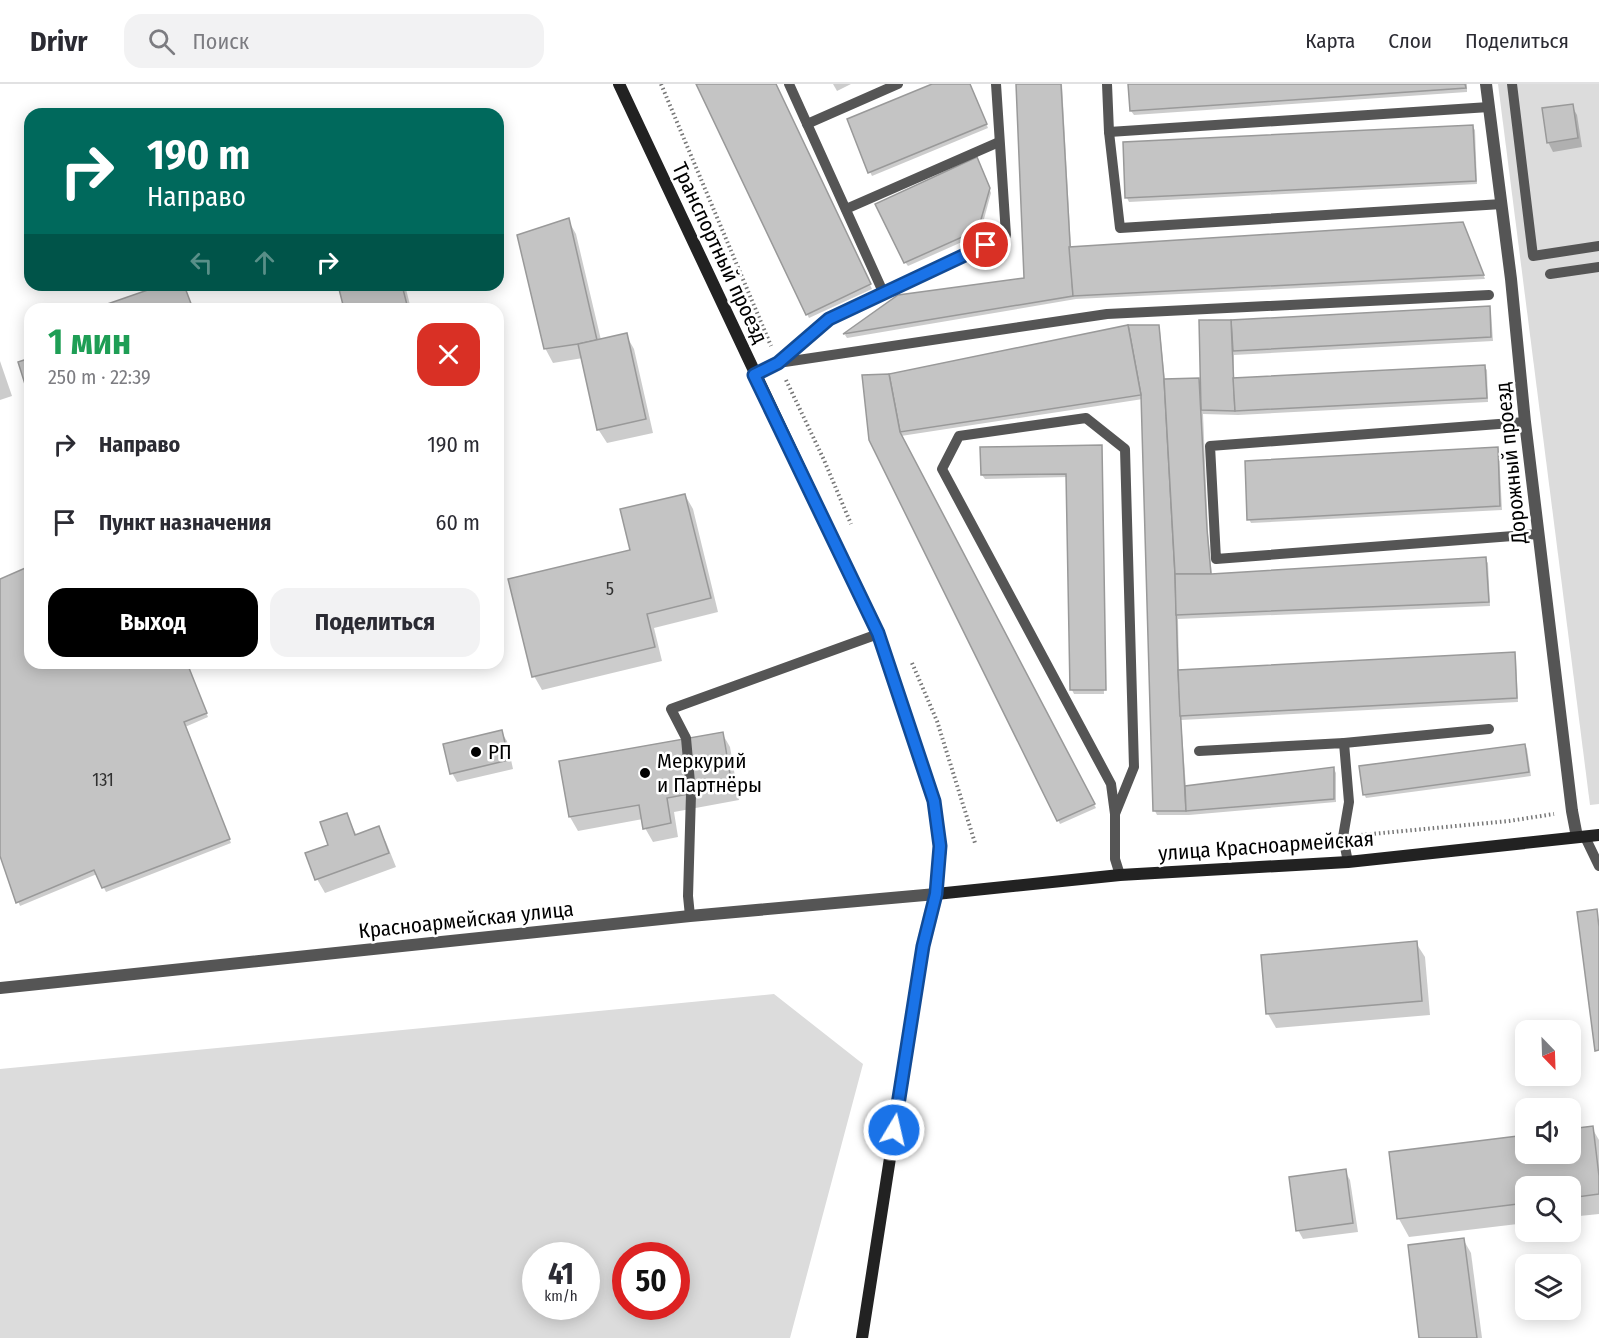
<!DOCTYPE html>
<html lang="ru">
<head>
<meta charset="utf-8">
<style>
  body { margin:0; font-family:"Fira Sans Condensed",sans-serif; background:#f2f2f3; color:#2b2b33; height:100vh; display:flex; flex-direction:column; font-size:22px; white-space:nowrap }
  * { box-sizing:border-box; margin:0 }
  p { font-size:20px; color:#7c7c81 }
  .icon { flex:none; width:33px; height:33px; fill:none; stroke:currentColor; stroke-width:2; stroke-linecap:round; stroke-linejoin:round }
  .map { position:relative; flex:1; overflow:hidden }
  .panel { position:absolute; left:24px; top:219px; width:480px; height:366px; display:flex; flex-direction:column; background:#fff; border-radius:18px; box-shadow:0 3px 15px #0003 }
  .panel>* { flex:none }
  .guide { position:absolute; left:24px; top:24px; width:480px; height:183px; border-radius:18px; box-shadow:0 3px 15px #0003; background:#00695c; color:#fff; overflow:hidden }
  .needle { width:39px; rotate:157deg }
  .controls { position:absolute; left:1515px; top:936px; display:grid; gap:12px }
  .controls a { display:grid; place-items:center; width:66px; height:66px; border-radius:12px; background:#fff; box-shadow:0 3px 15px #0003; font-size:30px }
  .speed { position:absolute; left:522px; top:1158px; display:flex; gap:12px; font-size:30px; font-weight:700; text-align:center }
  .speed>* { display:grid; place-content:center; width:78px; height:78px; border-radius:50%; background:#fff; box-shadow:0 3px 15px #0003; line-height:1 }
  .speed small { font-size:15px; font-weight:400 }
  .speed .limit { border:9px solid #d22; background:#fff; color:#111 }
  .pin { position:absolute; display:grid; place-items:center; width:51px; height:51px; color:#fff; margin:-26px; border:3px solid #fff; border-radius:50%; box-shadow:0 2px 6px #0007 }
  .me { position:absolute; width:66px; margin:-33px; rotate:9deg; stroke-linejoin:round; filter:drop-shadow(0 0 4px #0008) }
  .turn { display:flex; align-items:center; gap:21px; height:126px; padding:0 24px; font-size:27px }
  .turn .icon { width:78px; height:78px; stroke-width:2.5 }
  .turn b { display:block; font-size:42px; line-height:51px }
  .lanes { display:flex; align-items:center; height:57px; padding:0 24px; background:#0003; justify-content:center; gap:30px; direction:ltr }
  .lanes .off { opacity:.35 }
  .round { display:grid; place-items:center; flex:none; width:63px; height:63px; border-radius:18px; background:#f2f2f3 }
  .head { display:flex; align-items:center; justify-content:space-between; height:102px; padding:0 24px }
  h1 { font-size:36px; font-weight:700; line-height:45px; color:#1e9e55 }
  .primary-button { display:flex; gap:12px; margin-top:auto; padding:12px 24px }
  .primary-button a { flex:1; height:69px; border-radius:18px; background:#000; color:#fff; font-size:24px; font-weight:700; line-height:69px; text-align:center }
  .primary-button a+a { background:#f2f2f3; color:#2b2b33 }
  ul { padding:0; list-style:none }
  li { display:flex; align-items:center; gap:18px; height:78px; padding:0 24px }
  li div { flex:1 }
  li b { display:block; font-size:22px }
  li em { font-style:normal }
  header { display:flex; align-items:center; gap:36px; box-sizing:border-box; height:84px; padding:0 30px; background:#fff; border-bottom:2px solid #e1e1e2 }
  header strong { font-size:28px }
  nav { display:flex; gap:33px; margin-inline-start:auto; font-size:21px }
  .search { width:420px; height:54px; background:#f2f2f3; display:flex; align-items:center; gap:15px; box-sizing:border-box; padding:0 21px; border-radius:18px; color:#7c7c81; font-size:22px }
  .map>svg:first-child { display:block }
</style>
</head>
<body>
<header>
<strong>Drivr</strong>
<div class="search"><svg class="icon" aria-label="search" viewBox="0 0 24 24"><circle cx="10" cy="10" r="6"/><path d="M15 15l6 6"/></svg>Поиск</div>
<nav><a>Карта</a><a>Слои</a><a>Поделиться</a></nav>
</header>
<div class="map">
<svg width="1599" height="1254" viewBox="0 0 1599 1254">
  <rect width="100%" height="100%" fill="#fff"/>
  <!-- green -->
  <g fill="#dcdcdc" fill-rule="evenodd">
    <path d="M1498,0h101v720l-9,1z"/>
    <path d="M774,910l89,70 -73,274h-790v-269zM536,1172h50v50h-50zM626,1172h50v50h-50z"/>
  </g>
  <!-- shadow -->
  <g fill="#0003">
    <path d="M698,0h77l97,205 -63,29z"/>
    <path d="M833,0h18l-14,7z"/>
    <path d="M936,0h34l18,44 -116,48 -2,-4z"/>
    <path d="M1018,0h44l9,165 394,-21 20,51 -409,20 -229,39 -2,-3 53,-39 127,-17z"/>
    <path d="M1129,0h338v8l-333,23 -3,-4z"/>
    <path d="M1572,22l5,9 5,32 -29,5 -5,-10z"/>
    <path d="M1472,42l3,4 2,54 -348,18 -2,-4z"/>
    <path d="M979,79l12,30 -11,41 -72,32 -3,-4z"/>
    <path d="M568,136l8,14 25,106 25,-5 8,14 19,84 -46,10 -9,-14 -15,-71 -30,5 -8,-15z"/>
    <path d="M339,201h66l6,24h-66z"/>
    <path d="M1489,223l2,4 2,30 -259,14v25l250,-14 3,4 1,32 -250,13 -35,-1 5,120 4,42 273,-17 3,4 2,43 -312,13 1,53 335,-19 2,4 2,45 -337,18 5,67 148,-18 2,4v29l-147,13h-32l-2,-4 -12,-412 -242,37 195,372 -36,16 -189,-385 19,-63 268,-50 2,5 5,50 36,-1 -1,-58 31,-1z"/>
    <path d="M0,277l12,35 -12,4z"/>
    <path d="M1101,362l1,2h-2l4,246h-30l-2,-4 -4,-213 -83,2 -3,-4z"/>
    <path d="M1497,365l2,4 3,57 -251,13 -2,-4z"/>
    <path d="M685,411l8,14 25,103 -64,16 8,33 -120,29 -8,-14 98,-125z"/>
    <path d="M30,484v95h157l21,54 -23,10 46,116 -125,49 -9,-18 -77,32 -20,-52v-273z"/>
    <path d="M501,648l6,9 6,28 -56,13 -5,-9z"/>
    <path d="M722,649l8,14 9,53 -65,12 4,25 -25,5 -8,-14 -2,-9 -65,12 -8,-14z"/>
    <path d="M1525,661l2,4 4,27 -165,22 -2,-4z"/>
    <path d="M346,730l11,22 21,-8 8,14 10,25 -71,26 -8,-14z"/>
    <path d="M1416,859l9,14 5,58 -154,13 -8,-14z"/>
    <path d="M1592,1044l7,12v74l-29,3v-31h-44v37l-117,14 -10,-18 127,-65h44z"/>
    <path d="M1345,1087l5,9 8,52 -55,7 -5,-9z"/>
    <path d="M1463,1155l8,14 11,85h-61z"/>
  </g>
  <!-- building -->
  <g fill="#c4c4c4" stroke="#999" stroke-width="1.5">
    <path d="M696,0h80l95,200 -65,31z"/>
    <path d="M932,0h38l17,40 -119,49 -21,-54z"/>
    <path d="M1016,0h45l12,212 -230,38 55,-39 126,-17z"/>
    <path d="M1128,0h337l1,4 -336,23z"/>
    <path d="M1573,20l5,34 -31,5 -5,-35z"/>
    <path d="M1473,41l3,56 -351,17 -2,-56z"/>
    <path d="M977,73l13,31 -12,42 -74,33 -29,-59z"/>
    <path d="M569,134l28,122 -19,4 -34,5 -27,-114z"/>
    <path d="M1463,138l21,53 -411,21 -4,-49z"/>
    <path d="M162,201h22l9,24h-100z"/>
    <path d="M338,201h64l6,24h-64z"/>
    <path d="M1490,222l1,31 -258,14 -2,-31z"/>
    <path d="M1199,236h32l4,91 -34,-1z"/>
    <path d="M1128,241h31l5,54 11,195 3,96 8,141h-33l-12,-416z"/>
    <path d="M1128,241l13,70 -241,37 -11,-58z"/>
    <path d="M627,249l19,86 -49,11 -19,-86z"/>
    <path d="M30,274v42l-12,-38z"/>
    <path d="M1485,281l2,33 -252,13 -2,-33z"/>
    <path d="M889,290l11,58 195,372 -38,17 -188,-381 -7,-65z"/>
    <path d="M1199,294l8,151 4,45h-36l-11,-195z"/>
    <path d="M1102,361l4,245h-36l-4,-216 -85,1 -1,-28z"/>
    <path d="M1498,363l2,59 -253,14 -2,-59z"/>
    <path d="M685,410l26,104 -64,16 8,33 -123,30 -24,-98 122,-29 -10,-41z"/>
    <path d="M1486,473l3,45 -313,13 -1,-41h36z"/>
    <path d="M30,482v97h157l20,50 -23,9 46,117 -128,49 -8,-18 -78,33 -16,-47v-277z"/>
    <path d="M1515,568l2,46 -337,18 -2,-46z"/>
    <path d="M502,646l7,30 -59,14 -7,-30z"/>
    <path d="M723,648l9,54 -65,12 4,25 -28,6 -4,-24 -70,12 -10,-56z"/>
    <path d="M1525,660l4,28 -166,23 -4,-29z"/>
    <path d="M1334,683v32l-148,12 -1,-25z"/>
    <path d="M347,729l8,22 24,-9 10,27 -74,27 -10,-27 23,-8 -8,-23z"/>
    <path d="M1597,825l2,18v123l-4,1 -18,-139z"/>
    <path d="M1417,857l5,60 -156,13 -5,-59z"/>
    <path d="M1593,1042l6,50v18l-29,4v-12h-44v17l-129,16 -8,-67 137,-17v19h44v-25z"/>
    <path d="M1346,1085l7,54 -57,8 -7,-54z"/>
    <path d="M1464,1154l13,100h-58l-11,-93z"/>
  </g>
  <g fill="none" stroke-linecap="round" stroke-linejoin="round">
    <!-- path -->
    <g stroke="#777" stroke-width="4" stroke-dasharray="1.5 3" stroke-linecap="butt">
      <path d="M661,0l110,262"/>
      <path d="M786,296l38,80 27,64"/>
      <path d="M912,579l25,58 38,122"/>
      <path d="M1361,751l148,-14 45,-7"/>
      <path d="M1287,759l37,-4"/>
    </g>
    <!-- service -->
    <g stroke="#555" stroke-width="10">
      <path d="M789,0l95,210"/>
      <path d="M1107,0l2,48 11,96 382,-24"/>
      <path d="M1512,0l21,172 66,-10"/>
      <path d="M807,40l91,-40"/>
      <path d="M1109,48l380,-25"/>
      <path d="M846,125l153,-67"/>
      <path d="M1550,190l49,-7"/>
      <path d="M780,278l49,-43 177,-84 -10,-151"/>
      <path d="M755,291l23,-12 329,-49 382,-19"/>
      <path d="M1525,338l-315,24 6,113 322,-25"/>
      <path d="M1344,659l145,-14"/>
      <path d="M1199,667l145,-8 5,59 -6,35 5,25"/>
      <path d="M1115,730l-4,-30 -169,-315 17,-33 127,-18 39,31 9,318 -19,47v45l5,16"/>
      <path d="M1585,753l14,29"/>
      <path d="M690,832l-2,-20 3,-102 -5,-56 -15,-29 207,-75"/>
    </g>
    <!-- minor -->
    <path stroke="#555" stroke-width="12" d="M1486,0l25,195 14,143 47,389 5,26"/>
    <!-- tertiary -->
    <path stroke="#555" stroke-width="12" d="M0,904l690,-72 246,-22"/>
    <!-- secondary -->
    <g stroke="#222" stroke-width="12">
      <path d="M619,0l259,550 56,167 5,34 2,11 -5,48 -13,52 -61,392"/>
      <path d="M936,810l184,-19 228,-13 251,-27"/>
    </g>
  </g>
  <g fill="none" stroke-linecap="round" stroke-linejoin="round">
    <defs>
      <path id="route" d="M894,1046l29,-184 13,-52 4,-48 -6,-45 -56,-168 -124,-258 24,-12 51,-44 157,-74"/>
    </defs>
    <!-- route casing -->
    <use href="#route" stroke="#114b97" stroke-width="15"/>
    <!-- route -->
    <use href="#route" stroke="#1a73e8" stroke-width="10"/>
  </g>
  <!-- markers -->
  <g fill="#000" stroke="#fff" stroke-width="2">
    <circle cx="476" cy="668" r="6"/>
    <circle cx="645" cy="689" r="6"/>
  </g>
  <g text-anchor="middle" stroke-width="5" stroke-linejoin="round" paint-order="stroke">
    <!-- number labels -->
    <g font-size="18" fill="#313131">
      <text x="610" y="511">5</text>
      <text x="103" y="702">131</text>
    </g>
    <!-- street labels -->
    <g font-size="21" fill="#000" stroke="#fff">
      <text transform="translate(720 169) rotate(65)" y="7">Транспортный проезд</text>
      <text transform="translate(1511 379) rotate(-96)" y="7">Дорожный проезд</text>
      <text transform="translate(1266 762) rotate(-4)" y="7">улица Красноармейская</text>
      <text transform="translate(466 836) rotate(-6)" y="7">Красноармейская улица</text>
    </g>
    <!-- poi labels -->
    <g font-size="21" fill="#000" stroke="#fff" text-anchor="start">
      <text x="488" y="675">РП</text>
      <text x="657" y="684">Меркурий<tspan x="657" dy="24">и Партнёры</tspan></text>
    </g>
  </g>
</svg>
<div class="controls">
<a><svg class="needle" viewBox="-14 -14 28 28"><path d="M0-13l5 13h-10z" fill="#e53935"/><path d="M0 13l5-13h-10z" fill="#7c7c81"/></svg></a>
<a><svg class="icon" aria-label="sound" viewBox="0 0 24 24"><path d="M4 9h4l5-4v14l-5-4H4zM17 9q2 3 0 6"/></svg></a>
<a><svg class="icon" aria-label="search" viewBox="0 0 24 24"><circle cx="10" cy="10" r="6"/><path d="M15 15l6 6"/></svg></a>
<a><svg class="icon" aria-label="layers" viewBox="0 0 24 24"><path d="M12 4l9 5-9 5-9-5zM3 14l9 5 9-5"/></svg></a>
</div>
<div class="speed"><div>41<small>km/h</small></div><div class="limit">50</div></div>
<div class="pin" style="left:986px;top:161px;background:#d93025"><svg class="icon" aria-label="arrive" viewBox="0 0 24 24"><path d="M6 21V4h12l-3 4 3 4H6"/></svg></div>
<svg class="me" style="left:894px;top:1046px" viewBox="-20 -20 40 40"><circle r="17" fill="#1a73e8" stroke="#fff" stroke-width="3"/><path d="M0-11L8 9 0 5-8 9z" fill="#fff"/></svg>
<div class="guide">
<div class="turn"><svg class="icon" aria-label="right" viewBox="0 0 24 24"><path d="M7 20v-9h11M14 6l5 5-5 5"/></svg><div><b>190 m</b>Направо</div></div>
<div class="lanes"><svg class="icon off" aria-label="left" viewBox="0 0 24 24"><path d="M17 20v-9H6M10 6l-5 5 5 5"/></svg><svg class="icon off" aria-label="ahead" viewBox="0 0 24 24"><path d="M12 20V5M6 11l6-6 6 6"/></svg><svg class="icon" aria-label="right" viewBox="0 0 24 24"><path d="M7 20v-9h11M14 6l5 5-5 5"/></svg></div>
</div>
<section class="panel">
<div class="head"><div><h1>1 мин</h1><p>250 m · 22:39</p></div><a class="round" style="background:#d93025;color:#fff"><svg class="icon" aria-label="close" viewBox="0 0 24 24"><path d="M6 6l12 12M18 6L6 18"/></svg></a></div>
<ul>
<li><svg class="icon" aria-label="right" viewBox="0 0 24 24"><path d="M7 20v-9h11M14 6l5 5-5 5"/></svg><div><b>Направо</b></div><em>190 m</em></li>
<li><svg class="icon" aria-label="arrive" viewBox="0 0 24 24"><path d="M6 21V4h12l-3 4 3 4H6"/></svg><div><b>Пункт назначения</b></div><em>60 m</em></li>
</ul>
<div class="primary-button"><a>Выход</a><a>Поделиться</a></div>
</section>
</div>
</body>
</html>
